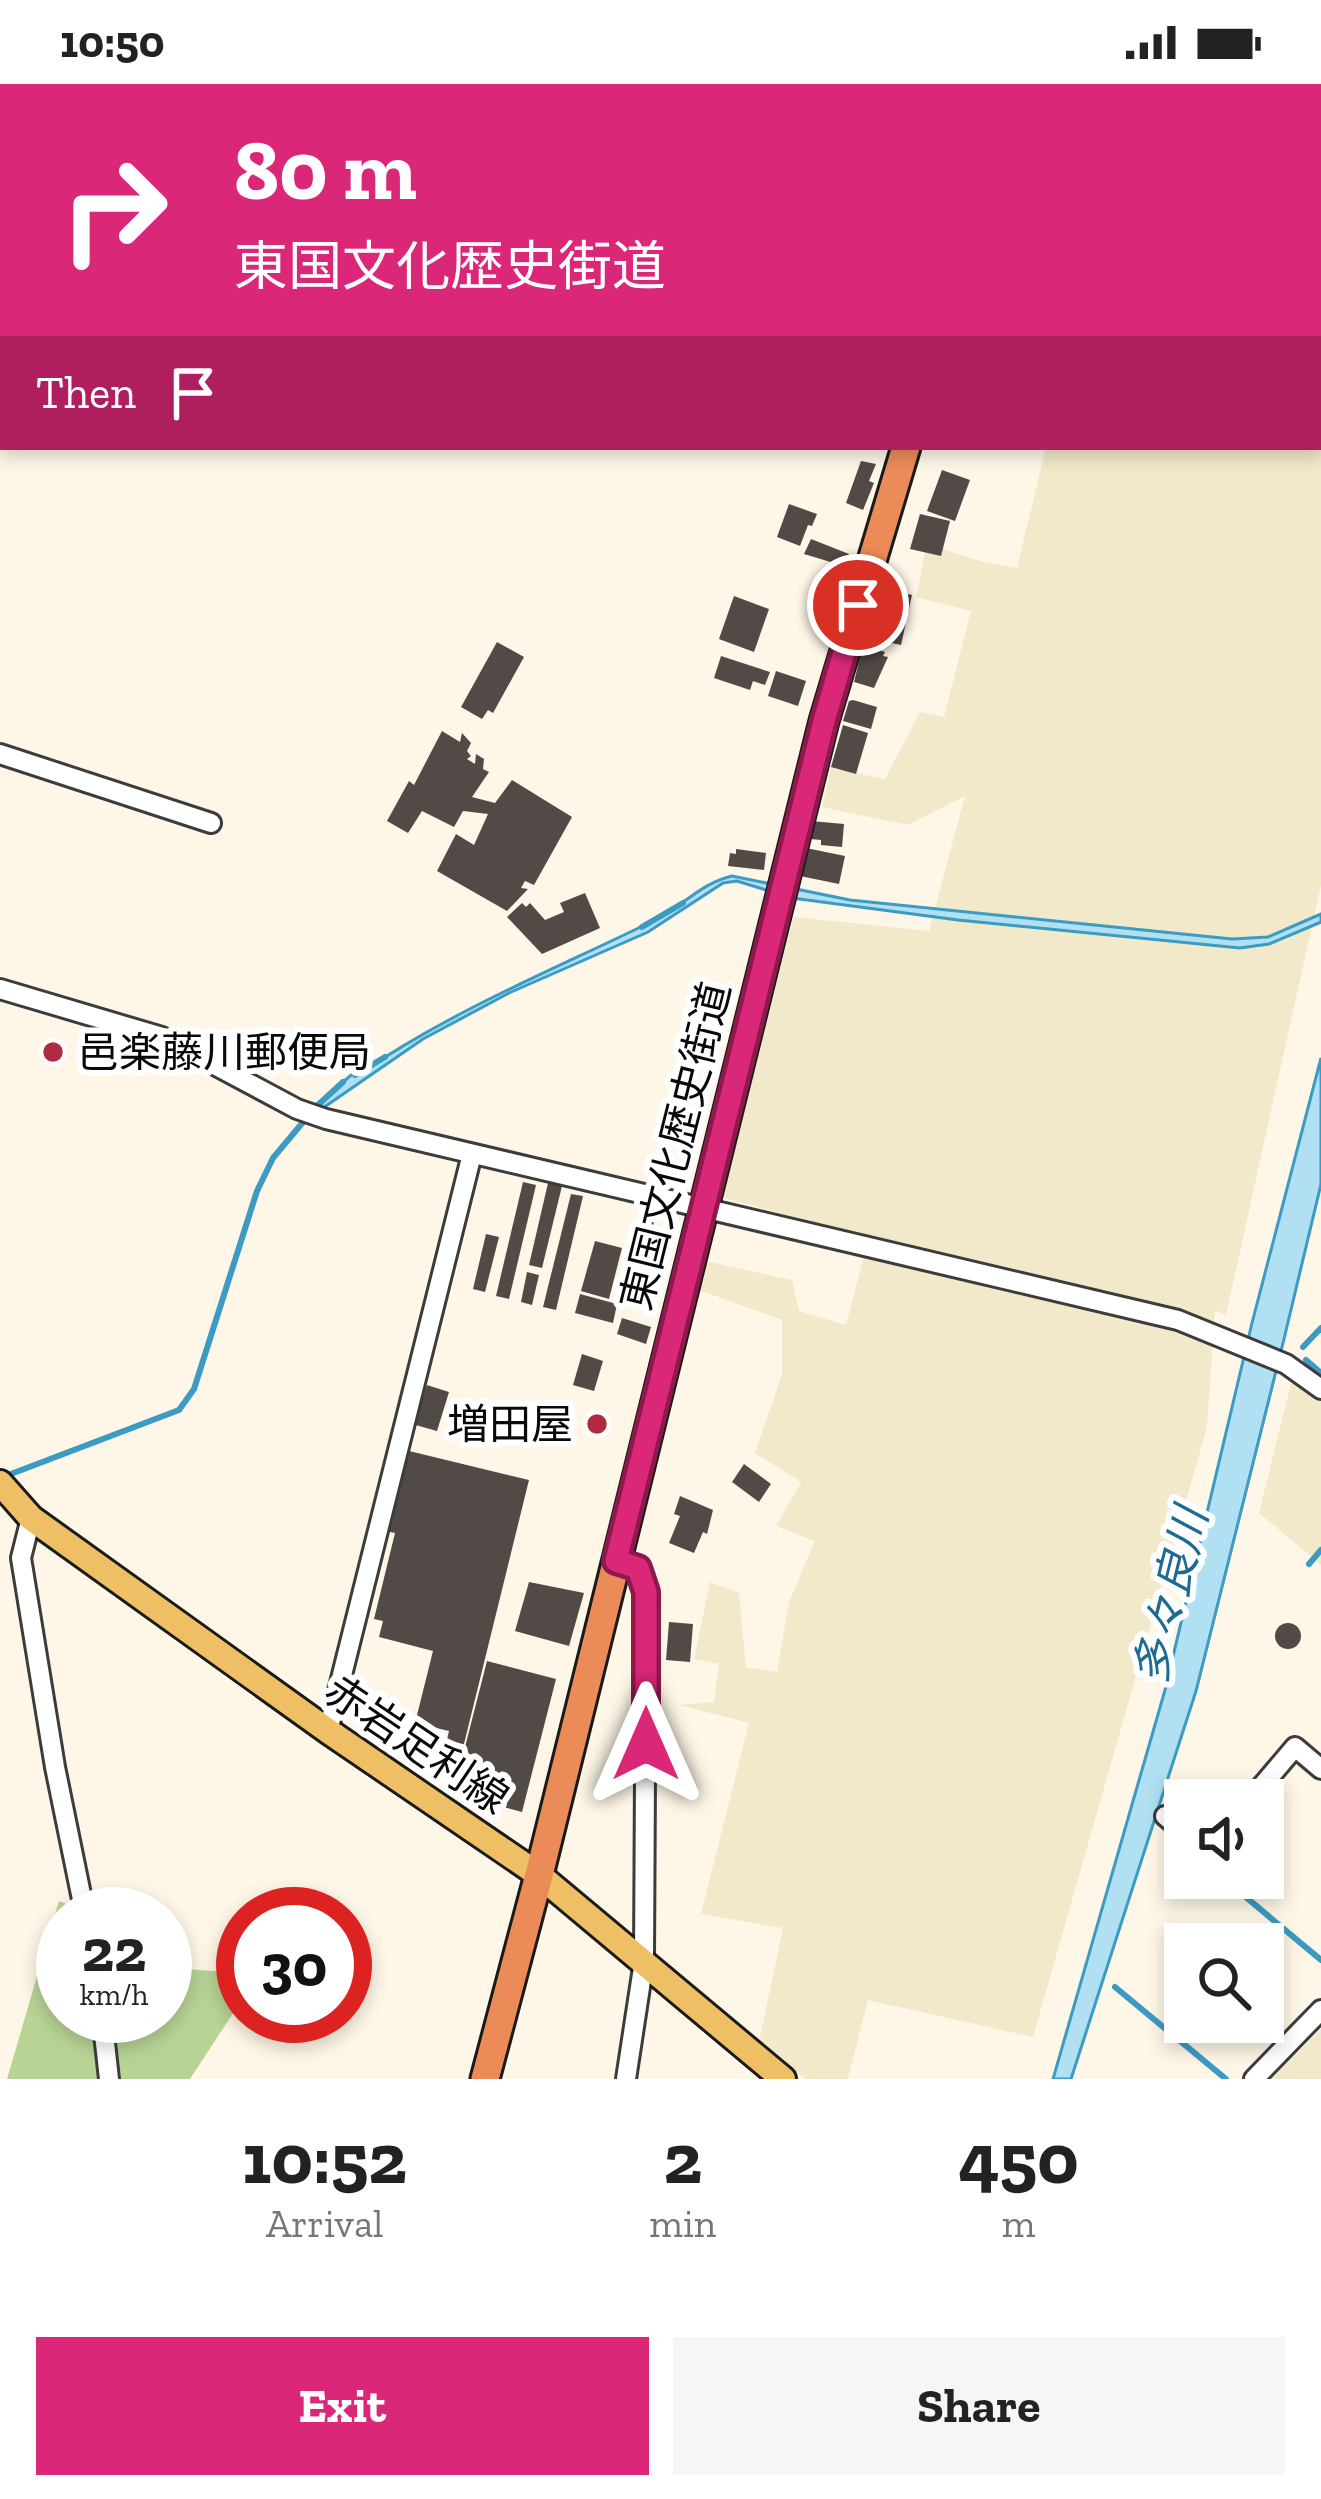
<!DOCTYPE html>
<html lang="en">
<head>
<meta charset="utf-8">
<style>
  body { margin:0; font-family:"Zilla Slab","Noto Sans JP",serif; background:#f6f6f6; color:#222; height:100vh; display:flex; flex-direction:column; font-size:45px; white-space:nowrap }
  * { box-sizing:border-box; margin:0 }
  p { font-size:39px; color:#767676 }
  .icon { flex:none; width:66px; height:66px; fill:none; stroke:currentColor; stroke-width:2; stroke-linecap:round; stroke-linejoin:round }
  .map { position:relative; height:1995px; overflow:hidden }
  .drawer { display:flex; flex-direction:column; background:#fff; flex:1 }
  .drawer>* { flex:none }
  .hud { position:absolute; left:0px; top:0px; width:1323px; height:366px; box-shadow:0 6px 18px #0003; background:#db2777; color:#fff; overflow:hidden }
  .controls { position:absolute; left:1164px; top:1695px; display:grid; gap:24px }
  .controls a { display:grid; place-items:center; width:120px; height:120px; border-radius:0px; background:#fff; box-shadow:0 6px 18px #0003; font-size:60px }
  .speed { position:absolute; left:36px; top:1803px; display:flex; gap:24px; font-size:60px; font-weight:700; text-align:center }
  .speed>* { display:grid; place-content:center; width:156px; height:156px; border-radius:50%; background:#fff; box-shadow:0 6px 18px #0003; line-height:1 }
  .speed small { font-size:30px; font-weight:400 }
  .speed .limit { border:18px solid #d22; background:#fff; color:#111 }
  .pin { position:absolute; display:grid; place-items:center; width:102px; height:102px; color:#fff; margin:-51px; border:6px solid #fff; border-radius:50%; box-shadow:0 3px 12px #0007 }
  .me { position:absolute; width:132px; margin:-66px; rotate:0deg; stroke-linejoin:round; filter:drop-shadow(0 0 9px #0008) }
  .turn { display:flex; align-items:center; gap:42px; height:252px; padding:0 36px; font-size:54px }
  .turn .icon { width:156px; height:156px; stroke-width:2.5 }
  .turn b { display:block; font-size:84px; line-height:102px }
  .then { display:flex; align-items:center; height:114px; padding:0 36px; background:#0003; gap:24px; font-size:45px }
  .eta { display:flex; justify-content:space-evenly; align-items:center; height:204px; text-align:center }
  .eta b { font-size:72px; font-weight:700; line-height:84px }
  .cta { display:flex; gap:24px; margin-top:auto; padding:24px 36px }
  .cta a { flex:1; height:138px; border-radius:0px; background:#db2777; color:#fff; font-size:48px; font-weight:700; line-height:138px; text-align:center }
  .cta a+a { background:#f6f6f6; color:#222 }
  .status { display:flex; justify-content:space-between; align-items:center; height:84px; padding:0 60px; background:#fff; direction:ltr }
  .status svg { height:33px; fill:currentColor }
  .map>svg:first-child { display:block }
</style>
</head>
<body>
<div class="status"><b>10:50</b><svg viewBox="0 0 49 12"><path d="M0 12V9h3v3zM5 12V6h3v6zM10 12V3h3v9zM15 12V0h3v12zM26 1h20v11H26zM47 4h2v5h-2z"/></svg></div>
<div class="map">
<svg width="1321" height="1995" viewBox="0 0 1321 1995">
  <rect width="100%" height="100%" fill="#fef7e7"/>
  <!-- farmland -->
  <g fill="#f1e9ca">
    <path d="M1065,0h256v801l-95,430 -11,-5 -8,117 -174,610 -165,-37 -20,79h-43l-46,-37 24,-114 -82,-14 48,-191 -70,-18 35,-3 5,-38 -25,-5 16,-77 29,11 7,74 31,5 12,-70 26,-61 -39,-15 25,-44 -46,-29 27,-79v-54l-83,-30 1,-30 92,20 7,31 47,14 23,-88 -149,-40 74,-280 135,14 36,-135 -57,29 -86,-18 9,-39 54,11 35,-67 24,5 27,-106 -55,-14 11,-53 56,18 34,6 29,-121h274v-360h-256z"/>
    <path d="M1293,1291l28,23v167l-62,-52z"/>
    <path d="M1321,1945v50h-50z"/>
  </g>
  <!-- forest -->
  <path fill="#b8d495" d="M59,1817l33,13h-29v102h38l2,30 26,-30h36v-41l6,-7 72,5v25l-53,81h-183z"/>
  <!-- water -->
  <g fill="#b0e0f1" stroke="#3c9bc3" stroke-width="3">
    <path d="M732,792l118,24 382,39 36,-2 53,-23v8l-52,22 -29,4 -282,-28 -166,-22 -55,-17 -14,2 -75,49 -139,61 -86,46 -103,71 -7,-3 43,-36 3,3c96,-65 192,-103 294,-153 29,-14 48,-38 79,-45z"/>
    <path d="M1321,974v126l-37,155 -88,352 -125,388h-18l112,-389 87,-367z"/>
  </g>
  <g fill="none" stroke-linecap="round" stroke-linejoin="round">
    <!-- stream -->
    <g stroke="#3c9bc3" stroke-width="6">
      <path d="M642,843l41,-24"/>
      <path d="M355,991l30,-18"/>
      <path d="M318,1021l25,-23"/>
      <path d="M1303,1263l18,-19"/>
      <path d="M1306,1276l15,13"/>
      <path d="M3,1393l176,-67 15,-21 63,-198 16,-33 36,-43"/>
      <path d="M1309,1480l12,-14"/>
      <path d="M1167,1747l18,16"/>
      <path d="M1223,1794l98,82"/>
      <path d="M1115,1903l111,92"/>
    </g>
  </g>
  <!-- building -->
  <g fill="#514a47">
    <path d="M861,377l15,3 -7,17 5,2 -11,27 -17,-7z"/>
    <path d="M942,386l28,10 -15,41 -28,-10z"/>
    <path d="M789,420l28,10 -5,12 -4,-1 -8,21 -23,-9z"/>
    <path d="M920,430l30,7 -9,35 -31,-7z"/>
    <path d="M811,455l38,15 -5,12 -40,-12z"/>
    <path d="M884,504l28,7 -11,50 -28,-6z"/>
    <path d="M734,512l35,13 -15,43 -35,-13z"/>
    <path d="M497,558l27,15 -31,56 -5,-3 -6,9 -21,-12z"/>
    <path d="M863,561l22,7 -2,4 5,1 -14,31 -20,-6z"/>
    <path d="M721,572l49,16 -5,13 -12,-4 -3,9 -36,-12z"/>
    <path d="M776,587l30,10 -8,25 -30,-10z"/>
    <path d="M853,616l24,7 -6,22 -28,-8 6,-20z"/>
    <path d="M843,641l25,8 -12,41 -25,-7z"/>
    <path d="M442,647l18,11 2,-9 9,10 -4,8 4,5 -4,3 8,5 1,-10 8,5 -1,10 6,3 -17,25 23,6 17,-23 60,37 -38,68 -9,-4 -4,7 7,1 -21,22 -70,-40 19,-37 18,11 14,-31 -25,-3 -9,16 -32,-16 -14,22 -21,-12 22,-40 5,4z"/>
    <path d="M811,737l33,3 -2,23 -21,-2v-5l-11,-1z"/>
    <path d="M806,764l39,8 -6,28 -39,-8z"/>
    <path d="M736,765l30,4 -2,17 -36,-4 2,-13 6,1z"/>
    <path d="M585,809l15,35 -58,26 -35,-37 15,-14 4,4 4,-4 15,17 19,-8 -4,-9z"/>
    <path d="M523,1098l13,3 -27,114 -13,-3z"/>
    <path d="M548,1099l14,3 -20,82 -13,-3z"/>
    <path d="M571,1110l12,2 -27,114 -13,-3z"/>
    <path d="M643,1127l13,4 -7,25 -14,-4z"/>
    <path d="M486,1150l13,3 -14,55 -12,-3z"/>
    <path d="M637,1156l11,2 -4,14 13,3 -3,10 -23,-6z"/>
    <path d="M595,1157l27,7 -13,51 -28,-8z"/>
    <path d="M632,1185l20,4 -10,28 -17,-4z"/>
    <path d="M527,1188l12,3 -7,30 -11,-3z"/>
    <path d="M580,1210l37,10 -4,19 -38,-10z"/>
    <path d="M622,1234l29,9 -5,17 -29,-10z"/>
    <path d="M582,1270l21,7 -9,30 -21,-6z"/>
    <path d="M427,1301l22,7 -12,39 -25,-7z"/>
    <path d="M405,1366l124,30 -66,268 -17,-4 3,-13 -34,-8 18,-72 -54,-14 4,-16 -9,-2 21,-86 -10,-2z"/>
    <path d="M744,1380l27,20 -12,18 -27,-20z"/>
    <path d="M680,1412l33,14 -6,24 -4,-2 -9,21 -25,-10 11,-27 -6,-2z"/>
    <path d="M529,1498l55,11 -15,53 -54,-15z"/>
    <path d="M669,1538l24,2 -3,38 -24,-2z"/>
    <circle cx="1288" cy="1552" r="13"/>
    <path d="M487,1577l69,18 -34,133 -69,-18z"/>
    <path d="M351,1857l17,16 -20,21 -3,-31z"/>
  </g>
  <g fill="none" stroke-linecap="round" stroke-linejoin="round">
    <defs>
      <g id="minor">
        <path d="M89,3l1,-3"/>
        <path d="M0,169l3,2"/>
        <path d="M0,272l3,-14"/>
        <path d="M0,670l211,69"/>
        <path d="M0,905l162,48 135,72 29,10 852,201 108,44 35,25"/>
        <path d="M31,1434l-10,40 34,209 30,147"/>
        <path d="M616,1477l22,7 8,24 -2,369 -18,118"/>
        <path d="M328,1647l144,-577"/>
        <path d="M1250,1716l45,-53 26,22"/>
        <path d="M1165,1732l20,17"/>
        <path d="M102,1932l7,63"/>
        <path d="M1254,1995l67,-69"/>
      </g>
      <path id="major" d="M0,1399l31,35 297,213 211,144 244,204"/>
      <g id="highway">
        <path d="M1029,3l1,-3"/>
        <path d="M485,1995l54,-204 285,-1154 82,-274"/>
      </g>
    </defs>
    <!-- minor casing -->
    <use href="#minor" stroke="#3c3c3c" stroke-width="24"/>
    <!-- major casing -->
    <use href="#major" stroke="#1a1a1a" stroke-width="30"/>
    <!-- highway casing -->
    <use href="#highway" stroke="#1a1a1a" stroke-width="33"/>
    <!-- minor -->
    <use href="#minor" stroke="#fff" stroke-width="18"/>
    <!-- major -->
    <use href="#major" stroke="#efbf65" stroke-width="24"/>
    <!-- highway -->
    <use href="#highway" stroke="#eb8c58" stroke-width="27"/>
  </g>
  <g fill="none" stroke-linecap="round" stroke-linejoin="round">
    <defs>
      <path id="route" d="M646,1660v-152l-8,-24 -22,-7 208,-840 34,-116"/>
    </defs>
    <!-- route casing -->
    <use href="#route" stroke="#8e194d" stroke-width="30"/>
    <!-- route -->
    <use href="#route" stroke="#db2777" stroke-width="21"/>
  </g>
  <!-- markers -->
  <g fill="#af2c40" stroke="#fff" stroke-width="4.5">
    <circle cx="53" cy="968" r="12"/>
    <circle cx="597" cy="1340" r="12"/>
  </g>
  <g text-anchor="middle" stroke-width="12" stroke-linejoin="round" paint-order="stroke">
    <!-- poi labels -->
    <g font-size="42" fill="#090909" stroke="#fff" text-anchor="start">
      <text x="77" y="983">邑楽藤川郵便局</text>
      <text x="573" y="1355" text-anchor="end">増田屋</text>
    </g>
    <!-- street labels -->
    <g font-size="42" fill="#090909" stroke="#fff">
      <text transform="translate(675 1062) rotate(-76)" y="15">東国文化歴史街道</text>
      <text transform="translate(417 1660) rotate(34)" y="15">赤岩足利線</text>
    </g>
    <!-- water labels -->
    <g font-size="45" font-style="italic" fill="#1d6b91" stroke="#fff">
      <text transform="translate(1170 1512) rotate(-76)" y="16">多々良川</text>
    </g>
  </g>
</svg>
<div class="controls">
<a><svg class="icon" aria-label="sound" viewBox="0 0 24 24"><path d="M4 9h4l5-4v14l-5-4H4zM17 9q2 3 0 6"/></svg></a>
<a><svg class="icon" aria-label="search" viewBox="0 0 24 24"><circle cx="10" cy="10" r="6"/><path d="M15 15l6 6"/></svg></a>
</div>
<div class="speed"><div>22<small>km/h</small></div><div class="limit">30</div></div>
<div class="pin" style="left:858px;top:521px;background:#d93025"><svg class="icon" aria-label="arrive" viewBox="0 0 24 24"><path d="M6 21V4h12l-3 4 3 4H6"/></svg></div>
<svg class="me" style="left:646px;top:1660px" viewBox="-20 -20 40 40"><path d="M0-17L14 15 0 8-14 15z" fill="#db2777" stroke="#fff" stroke-width="4"/></svg>
<div class="hud">
<div class="turn"><svg class="icon" aria-label="right" viewBox="0 0 24 24"><path d="M7 20v-9h11M14 6l5 5-5 5"/></svg><div><b>80 m</b>東国文化歴史街道</div></div>
<div class="then">Then<svg class="icon" aria-label="arrive" viewBox="0 0 24 24"><path d="M6 21V4h12l-3 4 3 4H6"/></svg></div>
</div>
</div>
<section class="drawer">
<div class="eta">
<div><b>10:52</b><p>Arrival</p></div>
<div><b>2</b><p>min</p></div>
<div><b>450</b><p>m</p></div>
</div>
<div class="cta"><a>Exit</a><a>Share</a></div>
</section>
</body>
</html>
